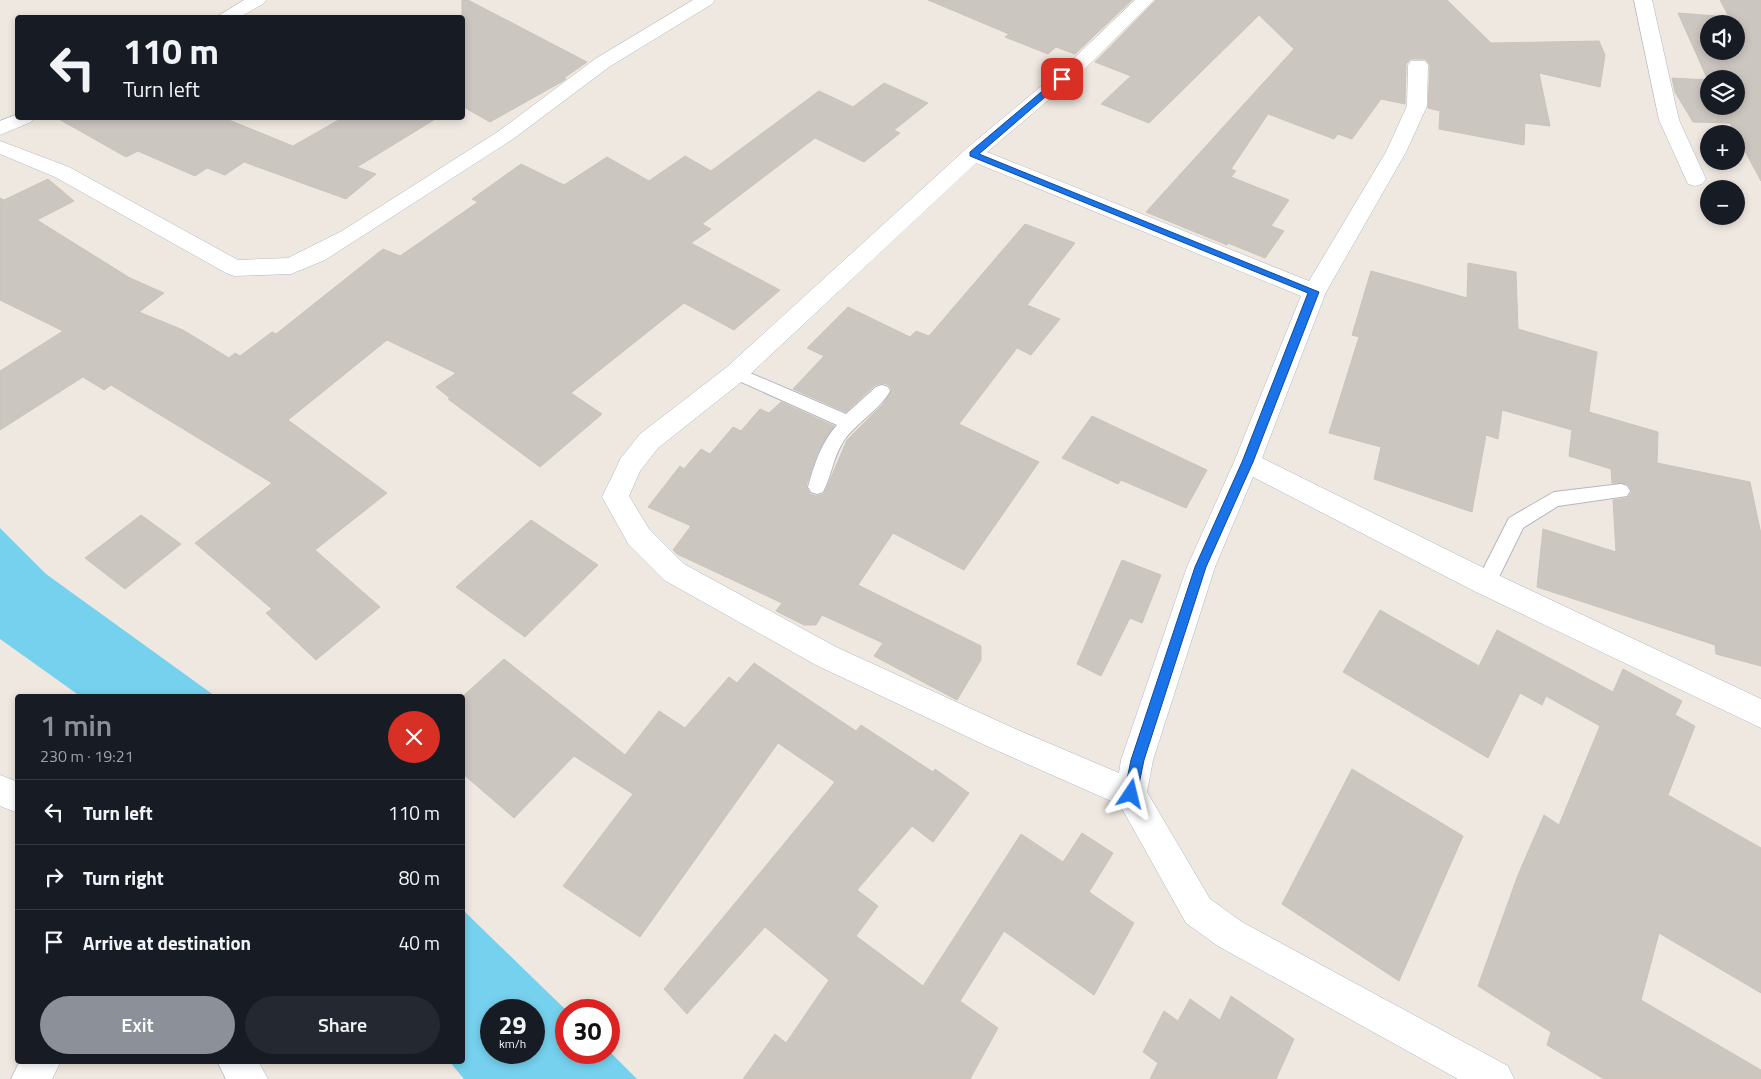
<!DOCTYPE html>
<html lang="en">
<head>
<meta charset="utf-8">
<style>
  body { margin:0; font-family:"Titillium Web",sans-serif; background:#242831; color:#f1f3f6; height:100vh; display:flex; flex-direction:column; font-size:19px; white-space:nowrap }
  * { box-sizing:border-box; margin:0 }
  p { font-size:16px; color:#9ea1a6 }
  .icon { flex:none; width:28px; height:28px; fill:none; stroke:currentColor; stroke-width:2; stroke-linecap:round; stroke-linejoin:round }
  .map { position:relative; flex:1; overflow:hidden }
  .sheet { position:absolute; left:15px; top:694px; width:450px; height:370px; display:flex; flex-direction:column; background:#171b24; border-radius:5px; box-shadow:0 2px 8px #0003 }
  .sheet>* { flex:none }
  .guide { position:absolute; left:15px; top:15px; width:450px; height:105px; border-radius:5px; box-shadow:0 2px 8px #0003; background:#171b24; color:#f1f3f6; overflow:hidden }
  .tools { position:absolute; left:1700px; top:15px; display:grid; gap:10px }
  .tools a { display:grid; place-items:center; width:45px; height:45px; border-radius:50%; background:#171b24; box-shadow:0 2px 8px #0003; font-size:25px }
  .speed { position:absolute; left:480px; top:999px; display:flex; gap:10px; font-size:25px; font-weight:700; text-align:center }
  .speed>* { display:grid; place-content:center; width:65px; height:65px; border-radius:50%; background:#171b24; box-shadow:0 2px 8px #0003; line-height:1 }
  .speed small { font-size:12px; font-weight:400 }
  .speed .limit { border:8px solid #d22; background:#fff; color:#111 }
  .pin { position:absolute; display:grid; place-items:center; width:42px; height:42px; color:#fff; margin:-21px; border-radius:10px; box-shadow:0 2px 8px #0006 }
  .me { position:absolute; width:55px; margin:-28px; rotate:10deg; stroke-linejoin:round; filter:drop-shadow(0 0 4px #0008) }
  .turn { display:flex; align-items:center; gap:18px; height:105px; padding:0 25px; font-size:22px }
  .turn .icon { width:65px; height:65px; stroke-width:2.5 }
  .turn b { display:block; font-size:35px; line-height:42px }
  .round { display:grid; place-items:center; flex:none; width:52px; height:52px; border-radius:26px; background:#242831 }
  .headline { display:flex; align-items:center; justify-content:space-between; height:85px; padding:0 25px }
  h1 { font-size:30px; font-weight:600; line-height:38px; color:#8c9099 }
  .button { display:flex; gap:10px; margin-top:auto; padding:10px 25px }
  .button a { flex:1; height:58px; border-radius:30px; background:#8c9099; color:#fff; font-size:20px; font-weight:600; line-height:58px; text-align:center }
  .button a+a { background:#242831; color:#f1f3f6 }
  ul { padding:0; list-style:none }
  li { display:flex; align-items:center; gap:15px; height:65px; padding:0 25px; border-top:1px solid #363941 }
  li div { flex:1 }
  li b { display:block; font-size:19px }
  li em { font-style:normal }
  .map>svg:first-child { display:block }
</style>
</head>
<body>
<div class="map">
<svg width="1761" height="1079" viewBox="0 0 1761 1079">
  <rect width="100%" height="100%" fill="#efe8e1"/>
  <!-- water -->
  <g fill="#76d1ee" fill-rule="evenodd">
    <path d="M0,528l46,46 169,122h-135l-80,-57z"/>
    <path d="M463,910l103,100v42l43,-1 28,28h-173l-15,-18h13zM491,1010h43v42h-43z"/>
  </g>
  <!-- building -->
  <g fill="#cbc6bf" stroke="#cac4ba" fill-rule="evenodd">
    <path d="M462,0h6l119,62 -23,16 2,1 -3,2 -73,41 -28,-16z"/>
    <path d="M928,0h204l-57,54 -19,-7 -8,7 -43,-17 4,-3z"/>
    <path d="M1156,0h291l44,43 108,-2 6,14 -5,32 -61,-14 11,53 -25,-3 -1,22 -85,-16 1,-18 -12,-3 2,-43 -5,-6h-14l-5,5 -1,40 -24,-5 -29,40 -14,-5 -4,5 -66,-25 -37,55 5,2 -5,6 58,23 -18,26 13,5 -19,27 -37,-15 -1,2 -81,-33 148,-163 -35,-34 -110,108 -48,-19 30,-28 -36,-14z"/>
    <path d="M1720,0h41v181l-31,-58 -37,-1 -18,-30 -3,-14 36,2 -30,-67 51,4zM1709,24h27v27h-27zM1709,79h27v27h-27z"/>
    <path d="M884,83l44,20 -34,27 6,3 -36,29 -49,-24 -113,86 9,5 -20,14 89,47 -46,40 -50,-27 -113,90 31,21 -62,53 -92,-68 2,-1 -14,-11 20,-14 -69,-33 -99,80 99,73 -72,57 65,57 -64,53 -50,-47 6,-4 -77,-66 77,-60 -161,-98 -7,5 -21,-13 -83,53v-59l63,-40 -63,-31v-102l4,2 44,-21 26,22 -37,19 93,58 34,15 -25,19 44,18 46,28 6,-5 5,3 32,-24 4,2 107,-85 17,7 78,-54 -6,-3 49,-35 43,21 43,-28 42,24 36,-25 26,15 108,-80 34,16z"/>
    <path d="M57,118h167l69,28 49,-28h95l-80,49 19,7 -30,25 -102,-37 -19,13 -18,-7 -12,8 -57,-25 -12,6z"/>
    <path d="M1025,224l50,19 -48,62 33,14 -29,36 -14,-7 -58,76 80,38 -75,108 -71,-37 -35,52 123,61v14l-24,40 -83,-44 9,-13 -61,-28 -6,10h-12l-28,-14 6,-8 -105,-49 -4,-4 18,-24 -43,-19 32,-41 4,3 17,-20 9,5 23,-27 8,4 19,-22 9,4 12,-11 53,24 -17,28 -11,32 4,8 6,2 8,-2 23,-54 35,-35 10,-15 -3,-5 -6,-2 -8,2 -29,27 -53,-23 31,-33 -17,-8 41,-41 62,30 6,-6 13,5z"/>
    <path d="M1468,263l48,9 2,57 79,23 -8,60 69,20 -1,31 93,19 11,52v132l-45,-12 -1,-9 -178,-58 6,-58 73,23 -3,-52 14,-2 5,-6 -4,-8 -16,-1 -1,-14 -42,-13 3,-26 -70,-20 -4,29 -12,-4 -14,77 -98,-33 7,-32 -52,-14 30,-96 -7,-2 19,-64 96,27z"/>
    <path d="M1092,416l115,54 -21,38 -65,-28 -3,4 -56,-26z"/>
    <path d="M141,515l40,29 -56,45 -40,-31z"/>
    <path d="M531,520l67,45 -73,72 -69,-50z"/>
    <path d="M1122,560l39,15 -19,48 -12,-5 -29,58 -24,-12z"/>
    <path d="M1380,610l99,56 18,-36 116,62 10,-23 59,32 -7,14 20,11 -27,69 93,53v145l-102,-60 -18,67 120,70v9h-157l-57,-34 4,-13 -73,-46 40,-111 26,-60 15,10 41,-99 -54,-30 -4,9 -22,-12 -32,65 -145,-86z"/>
    <path d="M504,659l121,96 34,-44 26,17 44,-51 8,6 17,-20 102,68 5,-6 72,47 2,-3 34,24 -36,49 -21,-16 -55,64 21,16 -22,30 67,50 98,-152 42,28 19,-29 31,20 -24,39 45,31 -40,72 -90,-64 -44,70 38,27 -28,51h-227l32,-45 11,9 43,-63 -64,-53 -78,87 -23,-25 171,-207 -57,-39 -138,194 -77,-51 70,-92 -59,-38 -60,62 -52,-45v-76z"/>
    <path d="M1352,769l111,67 -64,145 -117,-77z"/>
    <path d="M1231,996l63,43 -18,40h-126l8,-16 -15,-11 21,-41 14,10 12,-22 30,21z"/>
  </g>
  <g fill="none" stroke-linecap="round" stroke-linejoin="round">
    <defs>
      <g id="service">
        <path d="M736,367l110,47 30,-27 6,-2 6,2 2,4c-9,17 -32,31 -45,48 -12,17 -13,36 -22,53l-6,2 -6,-2 -3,-5c6,-22 13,-44 29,-62l-107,-48 -2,-4 2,-4z"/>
        <path d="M1621,484l6,2 3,5 -3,5 -69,10 -35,22 -30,61 -7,2 -7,-2 -3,-6 33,-65 45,-26z"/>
      </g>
      <g id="minor">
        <path d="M244,0h22l-3,4 -25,14h-23z"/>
        <path d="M693,0h22l-3,4 -103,63 -96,72 -188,121 -34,14 -57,2 -8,-3 -171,-96 -55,-23v-13l69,26 169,93 50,-2 54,-27 157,-100 96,-72z"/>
        <path d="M1135,0h19l-70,70 -97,82 322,129 77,-129 21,-46 1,-41 3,-4h14l3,4 -1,41 -21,46 -80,140 -64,166 234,116 265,125v29l-285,-136 -223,-115 -38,90 -62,193 -6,32 63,107 32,23 266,144 6,13h-56l-240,-133 -32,-23 -66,-118 -131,-58 -173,-82 -152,-85 -35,-35 -27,-48 19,-39 19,-24 87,-67 239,-218 104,-87zM976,163l325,133 -67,166 -47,105 -66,193 -2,13 -108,-46 -175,-80 -152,-83 -35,-35 -20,-33 11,-25 18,-23 87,-69z"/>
        <path d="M1634,0h18l27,120 27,59 -4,5 -7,2 -7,-2 -29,-64z"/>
        <path d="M18,114v4h16l-3,4 -31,13v-14z"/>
        <path d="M0,775l18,7v31l-18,-7z"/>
        <path d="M20,1061h41l-9,18h-41z"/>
        <path d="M217,1061h41l10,18h-42z"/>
      </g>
    </defs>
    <!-- service casing -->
    <use href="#service" stroke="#b4b7c0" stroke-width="2"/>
    <!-- minor casing -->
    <use href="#minor" stroke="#b4b7c0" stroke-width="1"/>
    <!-- service -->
    <use href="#service" fill="#fff" fill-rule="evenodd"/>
    <!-- minor -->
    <use href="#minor" fill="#fff" fill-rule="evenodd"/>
  </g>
  <!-- route -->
  <path fill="#1a73e8" stroke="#114b97" d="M1059,77l7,2 -87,75 340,138 -66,170 -47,105 -62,193 -7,34 -2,5 -4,1 -5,-1 -2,-5 7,-34 64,-193 47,-105 66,-169 -338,-137v-4z"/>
</svg>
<div class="tools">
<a><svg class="icon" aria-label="sound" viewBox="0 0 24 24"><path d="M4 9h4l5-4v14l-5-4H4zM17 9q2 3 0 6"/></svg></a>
<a><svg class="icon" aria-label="layers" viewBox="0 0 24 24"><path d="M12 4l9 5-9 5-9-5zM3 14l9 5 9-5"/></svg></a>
<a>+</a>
<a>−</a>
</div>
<div class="speed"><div>29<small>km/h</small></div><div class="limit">30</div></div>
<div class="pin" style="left:1062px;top:79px;background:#d93025"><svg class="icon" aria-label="arrive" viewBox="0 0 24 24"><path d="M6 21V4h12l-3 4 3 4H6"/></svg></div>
<svg class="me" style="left:1131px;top:794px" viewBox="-20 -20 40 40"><path d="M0-17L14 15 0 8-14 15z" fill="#1a73e8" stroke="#fff" stroke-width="4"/></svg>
<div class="guide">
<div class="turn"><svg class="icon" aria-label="left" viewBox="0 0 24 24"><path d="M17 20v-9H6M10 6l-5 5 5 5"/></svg><div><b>110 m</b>Turn left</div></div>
</div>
<section class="sheet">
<div class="headline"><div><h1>1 min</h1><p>230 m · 19:21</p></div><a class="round" style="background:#d93025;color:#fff"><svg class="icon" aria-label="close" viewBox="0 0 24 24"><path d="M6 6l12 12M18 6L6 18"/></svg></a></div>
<ul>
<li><svg class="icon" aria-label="left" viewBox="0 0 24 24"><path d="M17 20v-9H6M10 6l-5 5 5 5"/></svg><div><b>Turn left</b></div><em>110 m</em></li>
<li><svg class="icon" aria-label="right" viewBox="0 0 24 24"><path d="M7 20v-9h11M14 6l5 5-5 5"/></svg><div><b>Turn right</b></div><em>80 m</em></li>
<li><svg class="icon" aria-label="arrive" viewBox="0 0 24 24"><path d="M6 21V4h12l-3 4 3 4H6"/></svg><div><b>Arrive at destination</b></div><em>40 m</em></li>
</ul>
<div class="button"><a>Exit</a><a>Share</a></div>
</section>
</div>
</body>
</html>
